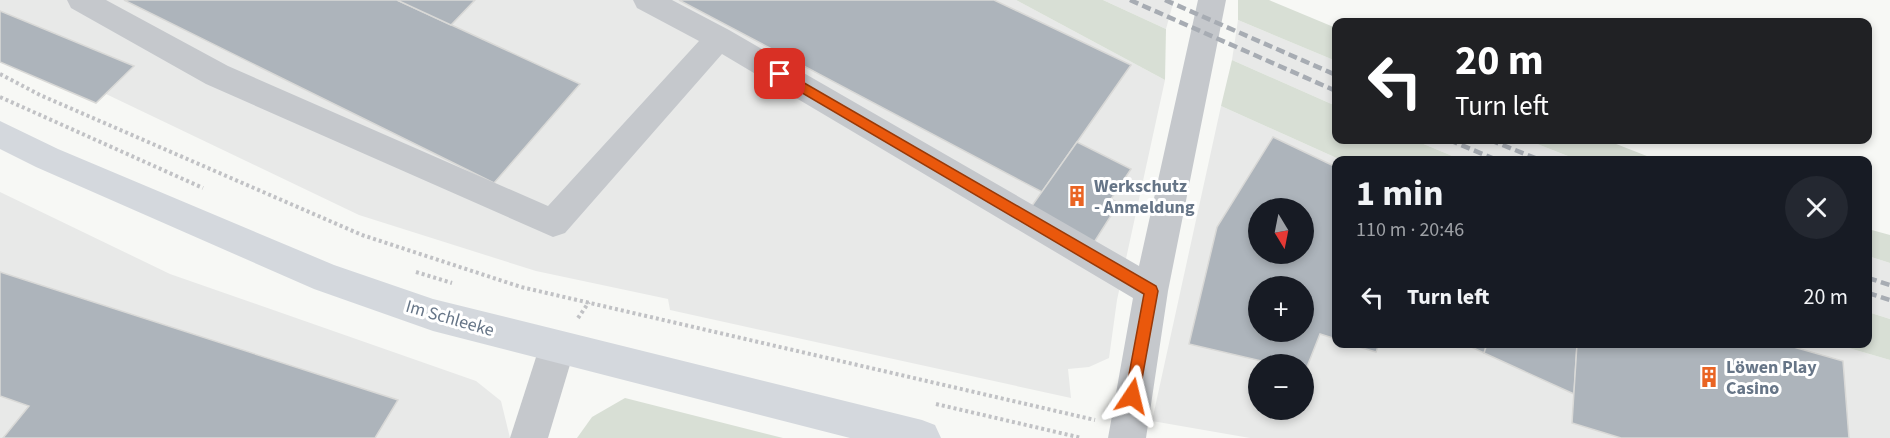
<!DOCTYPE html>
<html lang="en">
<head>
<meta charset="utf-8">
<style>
  body { margin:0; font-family:"Source Sans 3",sans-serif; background:#242831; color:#f1f3f6; height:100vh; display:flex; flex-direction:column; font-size:22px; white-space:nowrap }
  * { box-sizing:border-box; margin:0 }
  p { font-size:20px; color:#9ea1a6 }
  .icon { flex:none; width:33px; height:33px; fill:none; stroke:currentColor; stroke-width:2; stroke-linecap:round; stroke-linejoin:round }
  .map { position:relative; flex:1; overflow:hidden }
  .panel { position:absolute; left:1332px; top:156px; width:540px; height:192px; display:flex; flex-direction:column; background:#171b24; border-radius:12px; box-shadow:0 3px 9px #0003 }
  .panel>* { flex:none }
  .top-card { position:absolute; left:1332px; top:18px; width:540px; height:126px; border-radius:12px; box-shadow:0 3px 9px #0003; background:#202124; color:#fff; overflow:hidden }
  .needle { width:39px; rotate:170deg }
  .buttons { position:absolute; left:1248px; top:198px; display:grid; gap:12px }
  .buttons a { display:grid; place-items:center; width:66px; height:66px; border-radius:50%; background:#171b24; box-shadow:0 3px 9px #0003; font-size:30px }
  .pin { position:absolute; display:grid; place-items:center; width:51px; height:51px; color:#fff; margin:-26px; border-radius:12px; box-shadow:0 3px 9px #0006 }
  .me { position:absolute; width:66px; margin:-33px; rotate:10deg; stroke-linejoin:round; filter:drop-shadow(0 0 4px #0008) }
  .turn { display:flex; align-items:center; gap:21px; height:126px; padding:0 24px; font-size:27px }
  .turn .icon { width:78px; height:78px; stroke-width:2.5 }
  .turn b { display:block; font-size:42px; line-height:51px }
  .round { display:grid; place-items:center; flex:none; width:63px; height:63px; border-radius:32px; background:#242831 }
  .head { display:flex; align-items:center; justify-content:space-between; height:102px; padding:0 24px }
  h1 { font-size:36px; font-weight:700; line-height:45px }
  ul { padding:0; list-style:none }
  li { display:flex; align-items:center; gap:18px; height:78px; padding:0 24px }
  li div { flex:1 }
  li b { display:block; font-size:22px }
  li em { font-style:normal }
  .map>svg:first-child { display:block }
</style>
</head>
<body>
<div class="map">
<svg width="1890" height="438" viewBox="0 0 1890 438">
  <rect width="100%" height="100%" fill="#f7f8f5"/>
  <!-- built -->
  <g fill="#e8e9e8" fill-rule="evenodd">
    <path d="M0,0h1016l149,80 -48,220 -8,58 -20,9 -21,2 3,29 -401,-88 -2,-11 -132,-28 -177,-56 -253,-121 -10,9 -96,-41z"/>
    <path d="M1103,0h71l-8,29z"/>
    <path d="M1238,20l98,41v45l-104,-46z"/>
    <path d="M1221,106l120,54h-5v184h499l55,16v78h-640l-98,-17zM1258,208h46v46h-46zM1258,286h46v46h-46zM1258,364h46v46h-46z"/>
    <path d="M1414,140h113l51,20h-116z"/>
    <path d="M0,192l170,82 306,107 25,20 9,37h-510z"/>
    <path d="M1868,256l22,7v56l-22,-7z"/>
  </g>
  <!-- green -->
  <g fill="#d8dfd5">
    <path d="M1016,0h87l63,29 -1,51z"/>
    <path d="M1238,0h31l67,28v33l-98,-41z"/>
    <path d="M1232,60l104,46v34h78l48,20h-121l-120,-54z"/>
    <path d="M1527,140h79l51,20h-79z"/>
    <path d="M1868,229l22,6v28l-22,-7z"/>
    <path d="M1868,312l22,7v41l-55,-16h33z"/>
    <path d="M625,398l158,40h-206l15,-21z"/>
  </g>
  <!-- building -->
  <g fill="#adb4bb" stroke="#d9d9d7" stroke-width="1.5" fill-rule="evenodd">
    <path d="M124,0h273l183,84 -86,99z"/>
    <path d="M397,0h78l-24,25z"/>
    <path d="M679,0h315l137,65 -89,127z"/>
    <path d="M0,11l134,55 -38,37 -96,-41z"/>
    <path d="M1273,137l63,30v172l-16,-5 -15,38 -1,-8h-30l-85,-20 28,-117zM1258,208h46v46h-46zM1258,286h46v46h-46z"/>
    <path d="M1077,142l54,27 -20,30 8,4 -26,41 -64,-34z"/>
    <path d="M0,272l398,128 -23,38h-372l26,-32 -29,-10z"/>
    <path d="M1349,344h30l-3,8z"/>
    <path d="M1465,344h22l-3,9z"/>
    <path d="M1487,344h90l-3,50 -90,-41z"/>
    <path d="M1577,344h206l60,17 6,77h-228l-49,-15z"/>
  </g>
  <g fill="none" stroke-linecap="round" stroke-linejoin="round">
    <!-- path -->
    <g stroke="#c1c2c5" stroke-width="4" stroke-dasharray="3 3" stroke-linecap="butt">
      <path d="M0,74l40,21 322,140 159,52 574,133"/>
      <path d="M0,97l203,91"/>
      <path d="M416,272l36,11"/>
      <path d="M578,318l11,-16"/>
      <path d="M936,404l146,34"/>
    </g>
    <!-- minor -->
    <g fill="#c5c8cc" fill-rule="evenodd">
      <path d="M67,0h39l122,66 320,140 151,-165 -62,-33 -4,-8h39l57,30 410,236 59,-266h28l-58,291 -22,147h-38l25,-140 -411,-244 -157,179 -12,4 -347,-153 -135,-76z"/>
      <path d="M557,332l13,4 5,12 -27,90h-38l29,-90 5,-12z"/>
    </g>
    <!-- major -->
    <path fill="#d4d8dd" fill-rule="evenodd" d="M0,121l58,28 276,116 99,34 489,121 13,5 6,13h-91l-417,-107 -119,-42 -278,-122 -36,-18z"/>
    <!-- rail -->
    <g stroke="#a7acb3" stroke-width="4.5" stroke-dasharray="9 4.5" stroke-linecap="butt">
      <path d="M1130,0l206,91"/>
      <path d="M1165,0l171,75"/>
      <path d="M1449,140l48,20"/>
      <path d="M1490,140l50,20"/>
      <path d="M1868,278l22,7"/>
      <path d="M1868,293l22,7"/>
    </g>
  </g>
  <!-- route -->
  <path fill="#ea580c" stroke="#983908" stroke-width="1.5" d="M780,69l376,217 2,5 -20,110 -6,2 -5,-2 -2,-5 19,-102 -369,-217 -1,-3 1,-4z"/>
  <!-- icons -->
  <defs>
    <symbol id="building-bare" viewBox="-9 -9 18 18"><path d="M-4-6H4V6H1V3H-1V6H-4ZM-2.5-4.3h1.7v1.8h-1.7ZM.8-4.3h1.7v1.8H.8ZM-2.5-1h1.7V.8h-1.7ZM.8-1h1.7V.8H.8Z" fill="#e96423" stroke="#fff" stroke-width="2.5" paint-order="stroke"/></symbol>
  </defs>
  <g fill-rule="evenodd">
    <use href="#building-bare" x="1062" y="181" width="30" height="30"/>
    <use href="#building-bare" x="1694" y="362" width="30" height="30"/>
  </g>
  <g text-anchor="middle" stroke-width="6" stroke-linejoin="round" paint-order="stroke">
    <!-- poi labels -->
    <g font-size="18" font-weight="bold" fill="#667587" stroke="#fff" text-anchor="start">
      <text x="1094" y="192">Werkschutz<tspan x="1094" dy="21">- Anmeldung</tspan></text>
      <text x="1726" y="373">Löwen Play<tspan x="1726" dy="21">Casino</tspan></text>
    </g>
    <!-- street labels -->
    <g font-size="18" fill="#667587" stroke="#fff">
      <text transform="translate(450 318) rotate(16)" y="6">Im Schleeke</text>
    </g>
  </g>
</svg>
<div class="buttons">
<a><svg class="needle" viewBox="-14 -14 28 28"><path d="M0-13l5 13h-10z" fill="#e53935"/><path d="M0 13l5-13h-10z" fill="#9ea1a6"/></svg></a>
<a>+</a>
<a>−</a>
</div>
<div class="pin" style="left:780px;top:74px;background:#d93025"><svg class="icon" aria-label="arrive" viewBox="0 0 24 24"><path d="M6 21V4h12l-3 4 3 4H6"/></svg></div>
<svg class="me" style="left:1132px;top:396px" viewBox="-20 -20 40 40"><path d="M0-17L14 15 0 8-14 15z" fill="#ea580c" stroke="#fff" stroke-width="4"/></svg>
<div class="top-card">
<div class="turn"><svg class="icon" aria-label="left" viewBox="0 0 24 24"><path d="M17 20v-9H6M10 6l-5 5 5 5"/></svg><div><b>20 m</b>Turn left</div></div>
</div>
<section class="panel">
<div class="head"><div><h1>1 min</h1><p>110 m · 20:46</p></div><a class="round"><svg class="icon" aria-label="close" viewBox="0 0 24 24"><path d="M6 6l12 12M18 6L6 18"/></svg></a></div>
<ul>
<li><svg class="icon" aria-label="left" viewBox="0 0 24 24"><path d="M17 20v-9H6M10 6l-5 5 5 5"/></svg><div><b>Turn left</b></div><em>20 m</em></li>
</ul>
</section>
</div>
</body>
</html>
